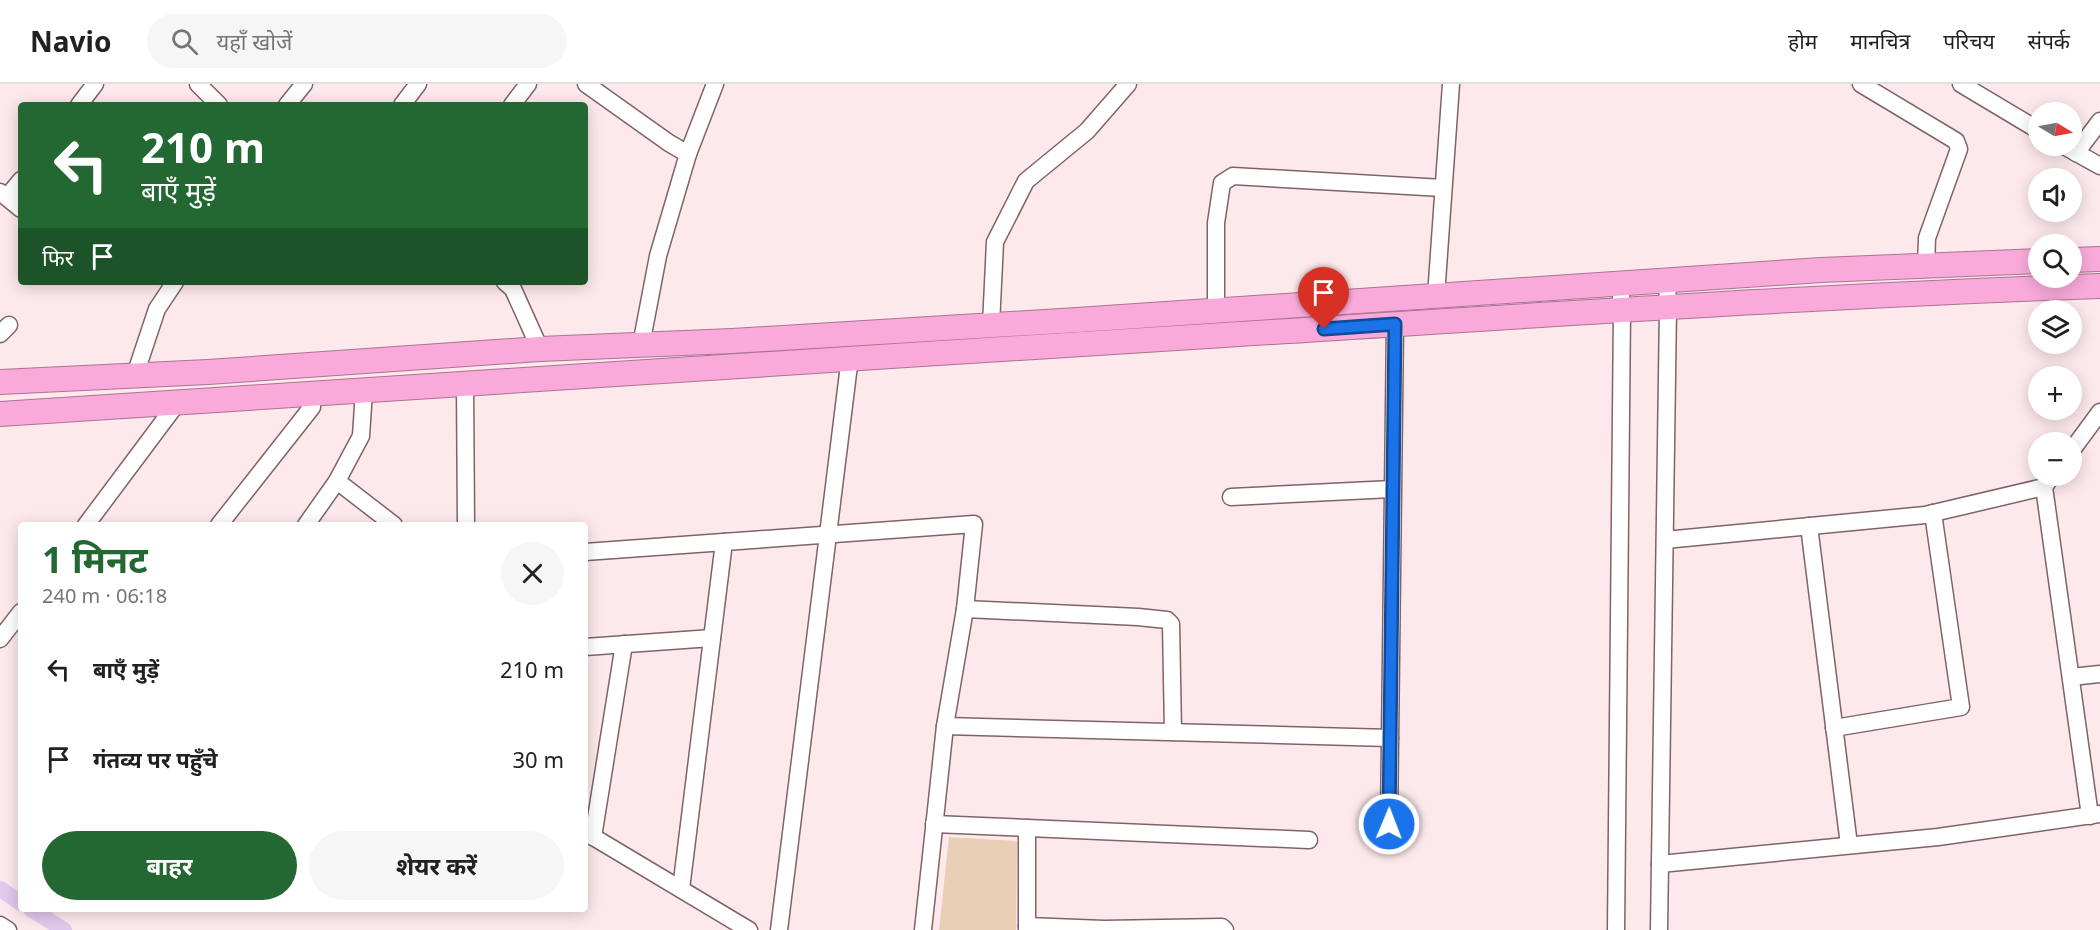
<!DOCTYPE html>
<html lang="hi">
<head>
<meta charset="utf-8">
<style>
  body { margin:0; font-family:"Noto Sans","Noto Sans Devanagari",sans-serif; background:#f6f6f6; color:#202124; height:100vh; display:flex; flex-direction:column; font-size:22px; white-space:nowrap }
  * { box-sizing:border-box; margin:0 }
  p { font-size:20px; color:#757577 }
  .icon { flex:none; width:33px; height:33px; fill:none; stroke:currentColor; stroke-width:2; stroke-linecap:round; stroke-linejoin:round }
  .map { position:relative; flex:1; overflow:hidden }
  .sheet { position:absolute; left:18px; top:438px; width:570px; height:390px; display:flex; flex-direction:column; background:#fff; border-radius:6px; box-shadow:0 3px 15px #0003 }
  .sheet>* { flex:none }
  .top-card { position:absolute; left:18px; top:18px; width:570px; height:183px; border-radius:6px; box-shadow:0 3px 15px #0003; background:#236833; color:#fff; overflow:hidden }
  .needle { width:39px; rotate:100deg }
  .tools { position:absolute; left:2028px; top:18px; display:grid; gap:12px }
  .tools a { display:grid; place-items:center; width:54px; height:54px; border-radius:50%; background:#fff; box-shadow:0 3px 15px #0003; font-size:30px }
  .pin { position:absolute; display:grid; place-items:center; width:51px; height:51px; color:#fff; margin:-62px -26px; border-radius:50% 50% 50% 0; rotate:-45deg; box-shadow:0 0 6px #0007 }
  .pin .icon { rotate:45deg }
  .me { position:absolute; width:66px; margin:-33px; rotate:1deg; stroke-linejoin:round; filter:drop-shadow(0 0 4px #0008) }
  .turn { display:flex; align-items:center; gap:21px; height:126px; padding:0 24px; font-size:27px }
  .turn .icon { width:78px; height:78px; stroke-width:2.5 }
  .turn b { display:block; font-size:42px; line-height:51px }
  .then { display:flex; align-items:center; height:57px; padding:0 24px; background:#0003; gap:12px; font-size:22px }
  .round { display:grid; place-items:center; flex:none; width:63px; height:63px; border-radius:32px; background:#f6f6f6 }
  .headline { display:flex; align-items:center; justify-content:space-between; height:102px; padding:0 24px }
  h1 { font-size:36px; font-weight:700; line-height:45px; color:#236833 }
  .cta { display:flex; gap:12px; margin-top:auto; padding:12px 24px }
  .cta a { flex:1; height:69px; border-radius:36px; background:#236833; color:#fff; font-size:24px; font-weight:700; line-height:69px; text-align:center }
  .cta a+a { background:#f6f6f6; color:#202124 }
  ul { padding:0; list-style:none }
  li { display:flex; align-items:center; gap:18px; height:90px; padding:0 24px }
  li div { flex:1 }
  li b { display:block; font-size:22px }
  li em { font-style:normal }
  header { display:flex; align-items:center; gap:36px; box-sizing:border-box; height:84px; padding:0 30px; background:#fff; border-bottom:2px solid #e0e0e0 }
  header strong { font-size:28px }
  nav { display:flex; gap:33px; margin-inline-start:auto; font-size:21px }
  .search { width:420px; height:54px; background:#f6f6f6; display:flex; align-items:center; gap:15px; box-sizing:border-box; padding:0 21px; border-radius:33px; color:#757577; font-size:22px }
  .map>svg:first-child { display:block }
</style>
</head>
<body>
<header>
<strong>Navio</strong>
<div class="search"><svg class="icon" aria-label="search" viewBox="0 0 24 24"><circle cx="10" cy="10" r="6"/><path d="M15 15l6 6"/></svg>यहाँ खोजें</div>
<nav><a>होम</a><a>मानचित्र</a><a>परिचय</a><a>संपर्क</a></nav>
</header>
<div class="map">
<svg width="2100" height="846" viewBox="0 0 2100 846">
  <rect width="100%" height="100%" fill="#fde9eb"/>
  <!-- green -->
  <path fill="#e9cfb6" d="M949,753l68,4 -1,89h-77z"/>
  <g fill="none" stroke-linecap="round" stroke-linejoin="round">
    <!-- canal -->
    <g stroke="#e1c8ee" stroke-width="16">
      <path d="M0,805l21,14"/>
      <path d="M31,825l33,21"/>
    </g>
    <defs>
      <g id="minor">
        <path d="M198,0l21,21"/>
        <path d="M586,0l83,59 19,11"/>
        <path d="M1861,0l95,57 3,8 -32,89 -1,28"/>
        <path d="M1961,0l77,46"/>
        <path d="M79,21l16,-21"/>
        <path d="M287,21l17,-21"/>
        <path d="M402,21l16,-21"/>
        <path d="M512,21l16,-21"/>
        <path d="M2064,62l36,20"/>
        <path d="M2076,69l24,-32"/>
        <path d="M0,108l21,17"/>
        <path d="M7,113l14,-17"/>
        <path d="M505,198l8,7 27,60"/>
        <path d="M1436,212l15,-212"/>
        <path d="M1216,227v-88l6,-40 11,-7 210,12"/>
        <path d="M991,241l4,-83 31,-61 61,-50 41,-47"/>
        <path d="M0,250l9,-9"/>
        <path d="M641,261l17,-89 30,-102 27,-70"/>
        <path d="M135,291l22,-66 18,-27"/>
        <path d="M465,301l1,140"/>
        <path d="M2072,366l28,-38"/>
        <path d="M2052,392l-8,11 46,329"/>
        <path d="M337,397l57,44"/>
        <path d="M1231,413l161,-8"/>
        <path d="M86,441l92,-123"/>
        <path d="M219,441l93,-118 -2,-13"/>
        <path d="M306,441l31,-44 24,-45 3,-45"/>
        <path d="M1809,442l40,319"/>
        <path d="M1665,456l260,-25 119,-28"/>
        <path d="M585,468l389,-28 -9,85 -20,117 -22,204"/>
        <path d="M965,525l173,8 29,3 4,4 2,108"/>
        <path d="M0,555l21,-27"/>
        <path d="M585,563l127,-9"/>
        <path d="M2071,593l29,-3"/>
        <path d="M945,642l445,12"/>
        <path d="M1834,644l127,-21 -28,-194"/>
        <path d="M934,740l375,16"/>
        <path d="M1389,740l6,-500"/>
        <path d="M585,748l164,98"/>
        <path d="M593,753l31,-193"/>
        <path d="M1660,780l278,-27 162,-23"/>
        <path d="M681,805l43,-347"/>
        <path d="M0,841l8,5"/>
        <path d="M1027,842l77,3 118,-2 3,3"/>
        <path d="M779,846l71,-573"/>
        <path d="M1027,846v-102"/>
        <path d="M1616,846l6,-620 -2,-28"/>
        <path d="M1659,846l9,-623 -1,-27"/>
      </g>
      <g id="highway">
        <path d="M2072,176l28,-1"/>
        <path d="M0,298l208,-10 332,-23 192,-8 345,-21 744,-50 217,-9"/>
        <path d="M0,330c408,-28 816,-53 1224,-79 292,-18 584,-39 876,-49"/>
      </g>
    </defs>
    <!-- minor casing -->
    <use href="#minor" stroke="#7f6367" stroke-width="19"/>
    <!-- highway casing -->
    <use href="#highway" stroke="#aa7393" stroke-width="26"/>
    <!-- minor -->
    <use href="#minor" stroke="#fff" stroke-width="16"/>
    <!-- highway -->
    <use href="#highway" stroke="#f9aada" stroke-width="24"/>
  </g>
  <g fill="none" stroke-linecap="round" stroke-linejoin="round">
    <defs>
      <path id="route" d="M1324,245l71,-5 -6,500"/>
    </defs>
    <!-- route casing -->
    <use href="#route" stroke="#114b97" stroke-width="15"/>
    <!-- route -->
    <use href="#route" stroke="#1a73e8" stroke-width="10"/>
  </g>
</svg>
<div class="tools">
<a><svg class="needle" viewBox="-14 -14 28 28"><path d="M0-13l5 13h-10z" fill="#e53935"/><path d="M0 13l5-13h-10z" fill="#757577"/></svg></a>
<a><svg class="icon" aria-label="sound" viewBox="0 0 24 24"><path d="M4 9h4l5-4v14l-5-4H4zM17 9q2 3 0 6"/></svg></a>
<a><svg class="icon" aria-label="search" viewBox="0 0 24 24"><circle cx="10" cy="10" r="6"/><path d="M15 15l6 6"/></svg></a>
<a><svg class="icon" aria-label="layers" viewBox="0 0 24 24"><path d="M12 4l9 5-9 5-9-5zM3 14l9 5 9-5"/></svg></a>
<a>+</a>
<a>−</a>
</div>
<div class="pin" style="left:1324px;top:245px;background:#d93025"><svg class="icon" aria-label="arrive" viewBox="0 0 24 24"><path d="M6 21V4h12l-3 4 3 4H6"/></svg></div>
<svg class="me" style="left:1389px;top:740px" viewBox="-20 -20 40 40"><circle r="17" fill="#1a73e8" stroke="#fff" stroke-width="3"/><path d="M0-11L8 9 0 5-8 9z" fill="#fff"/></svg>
<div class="top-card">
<div class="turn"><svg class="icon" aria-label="left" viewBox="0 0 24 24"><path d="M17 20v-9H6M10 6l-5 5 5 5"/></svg><div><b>210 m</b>बाएँ मुड़ें</div></div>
<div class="then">फिर<svg class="icon" aria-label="arrive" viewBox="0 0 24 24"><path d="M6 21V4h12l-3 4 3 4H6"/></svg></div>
</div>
<section class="sheet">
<div class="headline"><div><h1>1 मिनट</h1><p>240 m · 06:18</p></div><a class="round"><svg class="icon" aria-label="close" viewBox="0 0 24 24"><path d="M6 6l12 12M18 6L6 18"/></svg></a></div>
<ul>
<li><svg class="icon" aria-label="left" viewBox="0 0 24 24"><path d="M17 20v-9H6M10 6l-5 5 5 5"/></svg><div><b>बाएँ मुड़ें</b></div><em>210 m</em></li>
<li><svg class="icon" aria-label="arrive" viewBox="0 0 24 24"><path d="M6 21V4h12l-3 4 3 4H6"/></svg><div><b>गंतव्य पर पहुँचे</b></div><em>30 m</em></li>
</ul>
<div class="cta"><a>बाहर</a><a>शेयर करें</a></div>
</section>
</div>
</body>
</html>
